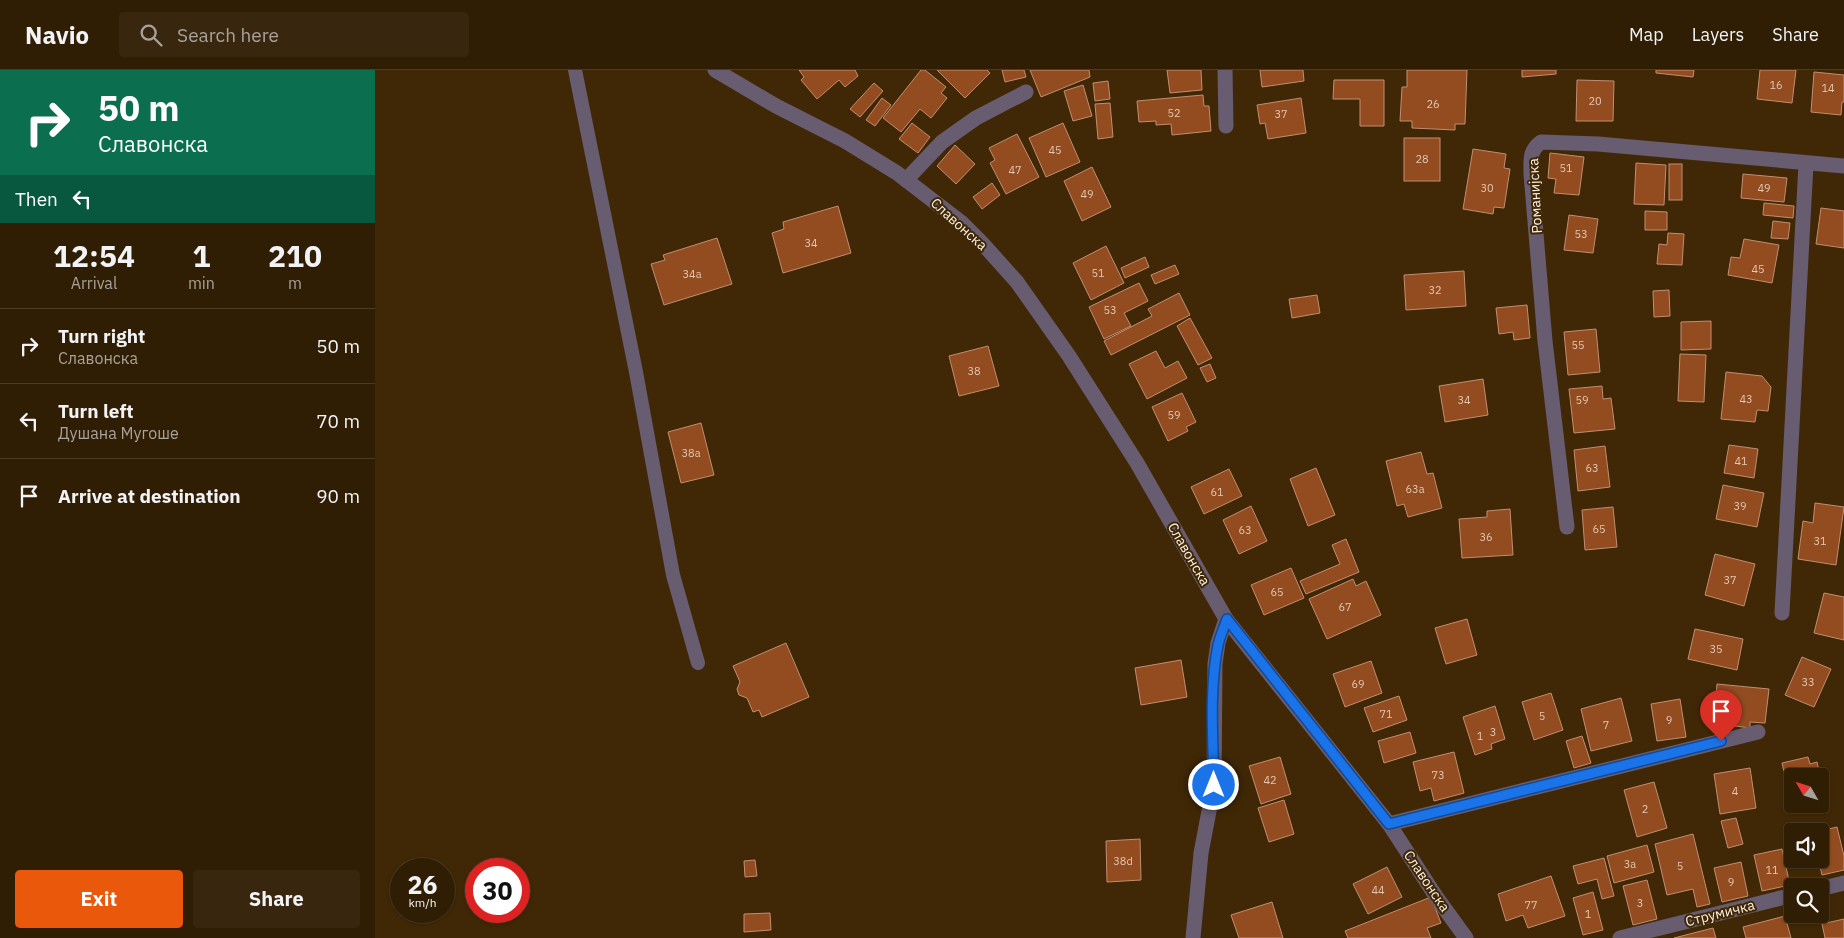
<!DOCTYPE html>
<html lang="en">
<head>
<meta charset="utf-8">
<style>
  body { margin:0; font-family:"IBM Plex Sans",sans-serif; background:#38270e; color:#f1f3f6; height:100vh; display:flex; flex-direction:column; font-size:19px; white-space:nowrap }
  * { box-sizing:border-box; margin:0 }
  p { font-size:16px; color:#a8a29a }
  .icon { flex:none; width:28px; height:28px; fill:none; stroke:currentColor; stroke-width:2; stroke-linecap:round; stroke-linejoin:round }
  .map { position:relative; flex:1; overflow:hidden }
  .drawer { display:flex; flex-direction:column; background:#301e04; width:375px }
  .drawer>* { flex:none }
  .hud { background:#0b6e4f; color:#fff; overflow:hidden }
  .needle { width:32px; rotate:309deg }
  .controls { position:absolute; left:1409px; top:698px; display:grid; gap:10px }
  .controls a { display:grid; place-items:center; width:45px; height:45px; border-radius:5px; background:#301e04; box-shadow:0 1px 4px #0004,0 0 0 1px #4b3c26; font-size:25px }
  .speed { position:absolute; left:15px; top:788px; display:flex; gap:10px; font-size:25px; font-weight:700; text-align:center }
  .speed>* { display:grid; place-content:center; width:65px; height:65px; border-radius:50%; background:#301e04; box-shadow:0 1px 4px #0004,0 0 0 1px #4b3c26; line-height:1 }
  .speed small { font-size:12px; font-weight:400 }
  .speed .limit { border:8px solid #d22; background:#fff; color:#111 }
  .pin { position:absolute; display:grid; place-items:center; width:42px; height:42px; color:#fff; margin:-51px -21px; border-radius:50% 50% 50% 0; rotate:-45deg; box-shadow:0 0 5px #0007 }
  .pin .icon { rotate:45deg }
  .me { position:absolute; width:55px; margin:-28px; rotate:0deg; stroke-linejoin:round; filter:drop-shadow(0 0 4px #0008) }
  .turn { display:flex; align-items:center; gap:18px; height:105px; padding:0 15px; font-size:22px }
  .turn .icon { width:65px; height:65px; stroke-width:2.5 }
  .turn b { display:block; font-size:35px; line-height:42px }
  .then { display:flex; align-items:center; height:48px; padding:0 15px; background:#0003; gap:10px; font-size:19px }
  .eta { display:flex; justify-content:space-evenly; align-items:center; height:85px; text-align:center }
  .eta b { font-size:30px; font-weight:700; line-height:35px }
  .cta { display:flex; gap:10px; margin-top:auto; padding:10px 15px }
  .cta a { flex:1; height:58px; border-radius:5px; background:#ea580c; color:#fff; font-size:20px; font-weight:700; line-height:58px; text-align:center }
  .cta a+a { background:#38270e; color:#f1f3f6 }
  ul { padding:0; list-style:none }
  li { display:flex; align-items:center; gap:15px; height:75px; padding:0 15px; border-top:1px solid #4b3c26 }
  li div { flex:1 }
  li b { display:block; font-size:19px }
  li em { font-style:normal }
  header { display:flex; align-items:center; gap:30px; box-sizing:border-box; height:70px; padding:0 25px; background:#301e04; border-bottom:1px solid #4b3c26 }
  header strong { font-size:24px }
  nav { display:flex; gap:28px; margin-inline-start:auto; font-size:18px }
  .search { width:350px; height:45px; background:#38270e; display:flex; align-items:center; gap:12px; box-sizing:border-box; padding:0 18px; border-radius:5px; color:#a8a29a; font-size:19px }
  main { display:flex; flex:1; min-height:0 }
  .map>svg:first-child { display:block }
</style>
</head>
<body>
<header>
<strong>Navio</strong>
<div class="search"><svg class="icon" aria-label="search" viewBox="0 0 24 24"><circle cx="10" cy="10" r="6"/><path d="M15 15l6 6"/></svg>Search here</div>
<nav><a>Map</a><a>Layers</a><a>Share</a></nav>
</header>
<main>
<section class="drawer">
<div class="hud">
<div class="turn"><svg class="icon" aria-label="right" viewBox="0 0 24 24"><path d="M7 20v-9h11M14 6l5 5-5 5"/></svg><div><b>50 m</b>Славонска</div></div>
<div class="then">Then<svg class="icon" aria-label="left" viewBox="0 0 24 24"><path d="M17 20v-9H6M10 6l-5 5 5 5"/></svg></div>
</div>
<div class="eta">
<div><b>12:54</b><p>Arrival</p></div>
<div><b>1</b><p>min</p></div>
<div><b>210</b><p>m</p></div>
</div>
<ul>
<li><svg class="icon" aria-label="right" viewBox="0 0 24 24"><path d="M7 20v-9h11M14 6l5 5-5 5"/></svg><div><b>Turn right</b><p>Славонска</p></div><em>50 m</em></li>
<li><svg class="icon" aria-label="left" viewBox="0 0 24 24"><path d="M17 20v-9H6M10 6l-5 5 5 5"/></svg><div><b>Turn left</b><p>Душана Мугоше</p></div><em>70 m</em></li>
<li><svg class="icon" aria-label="arrive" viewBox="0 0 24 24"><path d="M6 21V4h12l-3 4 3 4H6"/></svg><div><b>Arrive at destination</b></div><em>90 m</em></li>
</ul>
<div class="cta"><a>Exit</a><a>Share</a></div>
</section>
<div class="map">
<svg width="1469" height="868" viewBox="0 0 1469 868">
  <rect width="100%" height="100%" fill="#402806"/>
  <!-- building -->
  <g fill="#924c1f" stroke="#c18e72">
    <path d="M424,0h56l3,6 -13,11 -6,-7 -22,19 -16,-19 3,-3z"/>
    <path d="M546,0h4l21,17 -5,6 6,5 -16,20 -11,-9 -19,23 -18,-14z"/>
    <path d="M562,0h50l3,3 -25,25z"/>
    <path d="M627,0h22l2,7 -21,5z"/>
    <path d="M655,0h59l1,7 -49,20z"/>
    <path d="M792,0h34l1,20 -32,3z"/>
    <path d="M885,0h43l1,11 -42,6z"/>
    <path d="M1032,0h60l-2,54h-10v6l-43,-2v-7h-12l2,-34h5z"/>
    <path d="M1147,0h34v4l-34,3z"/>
    <path d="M1281,0h38l-1,7 -37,-4z"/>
    <path d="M1385,0h36l-4,33 -35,-4z"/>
    <path d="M1439,2l30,3v27h-2l-1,13 -30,-3z"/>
    <path d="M959,10h50v46h-24v-27h-27z"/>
    <path d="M1202,10l37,1 -1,40h-37z"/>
    <path d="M733,11l2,18 -15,2 -2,-18z"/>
    <path d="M499,13l9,8 -23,26 -10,-8z"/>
    <path d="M708,15l9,31 -19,5 -9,-30z"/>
    <path d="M828,25l1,11h5l2,25 -39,4 -1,-11 -15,1v-4l-17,1 -2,-21z"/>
    <path d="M507,28l9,7 -16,21 -9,-6z"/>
    <path d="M926,28l5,35 -38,6 -3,-16 -5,1 -3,-19z"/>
    <path d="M735,33l3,34 -15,2 -3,-35z"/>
    <path d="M537,53l18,14 -12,16 -19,-14z"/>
    <path d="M688,53l17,39 -34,15 -17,-39z"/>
    <path d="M642,64l22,43 -33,17 -16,-31 5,-3 -6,-12z"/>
    <rect x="1029" y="68" width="36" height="43"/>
    <path d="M580,75l20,19 -19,20 -19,-18z"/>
    <path d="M1098,79l33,5 -2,14 6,1 -6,39 -10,-1 -1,7 -30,-5z"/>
    <path d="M1175,83l34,4 -5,38 -25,-2 2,-14 -8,-1z"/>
    <path d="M1261,93l30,2 -2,40 -30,-1z"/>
    <rect x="1294" y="94" width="13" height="36"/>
    <path d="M717,97l19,40 -29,14 -18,-40z"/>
    <path d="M1368,104l44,4 -3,24 -43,-4z"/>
    <path d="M617,113l8,12 -18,14 -9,-12z"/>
    <path d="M1389,133l30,3 -1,12 -30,-3z"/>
    <path d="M463,136l13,47 -68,20 -11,-40 12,-4 -1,-7z"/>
    <path d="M1446,138l23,3v37l-28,-4z"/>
    <path d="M1270,141l22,1v18h-22z"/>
    <path d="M1194,145l29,4 -5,34 -29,-3z"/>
    <path d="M1398,151l17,2 -2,16 -17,-1z"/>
    <path d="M1293,163l16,1 -2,31 -25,-1 2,-20 8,1z"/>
    <path d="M342,168l15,46 -68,21 -13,-41 14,-4 -2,-5z"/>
    <path d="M1369,169l35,6 -7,38 -44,-8 3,-18 9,1z"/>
    <path d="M731,176l18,37 -33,17 -18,-37z"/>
    <path d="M770,187l4,10 -24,11 -4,-10z"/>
    <path d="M800,195l4,9 -24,10 -4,-9z"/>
    <path d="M1089,201l2,35 -60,4 -2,-35z"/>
    <path d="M764,213l9,18 -24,12 7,13 -27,13 -15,-32z"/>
    <path d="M1294,220l1,26 -16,1 -1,-26z"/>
    <path d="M804,223l11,22 -79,40 -7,-14 48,-25 -4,-7z"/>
    <path d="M942,225l3,18 -28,5 -3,-19z"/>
    <path d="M1152,235l3,33 -16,2 -1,-8 -14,2 -3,-26z"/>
    <path d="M815,248l22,40 -14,7 -21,-39z"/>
    <path d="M1336,251v28l-30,1v-28z"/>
    <path d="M1221,259l4,43 -32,3 -4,-43z"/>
    <path d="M613,276l11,40 -40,10 -10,-40z"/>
    <path d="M781,281l9,17 13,-7 9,17 -40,21 -18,-35z"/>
    <path d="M1305,284l26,1 -2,47 -26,-1z"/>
    <path d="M835,294l6,14 -9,4 -7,-14z"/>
    <path d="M1351,302l36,4 9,11 -3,24 -11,-1 -2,12 -34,-3z"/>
    <path d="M1108,309l5,36 -43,7 -6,-36z"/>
    <path d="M1227,316l1,13 8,-1 4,31 -41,4 -5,-44z"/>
    <path d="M807,323l14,29 -10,5 2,4 -20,10 -16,-34z"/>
    <path d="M326,353l13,52 -33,8 -13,-51z"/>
    <path d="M1354,375l29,4 -4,29 -30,-5z"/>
    <path d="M1230,376l5,41 -32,4 -4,-41z"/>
    <path d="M1046,382l6,22 6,-1 9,35 -34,9 -4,-13 -7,2 -11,-45z"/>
    <path d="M941,398l19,47 -27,11 -18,-47z"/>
    <path d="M854,399l13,27 -38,18 -13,-27z"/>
    <path d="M1348,415l41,8 -7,34 -41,-8z"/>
    <path d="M1440,433l29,4 -8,58 -38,-6 5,-38 10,2z"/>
    <path d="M876,436l16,35 -28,13 -16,-34z"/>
    <path d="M1238,437l4,40 -32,3 -3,-40z"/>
    <path d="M1135,439l3,46 -51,3 -3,-39 28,-2v-6z"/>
    <path d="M971,469l13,33 -53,22 -6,-13 40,-17 -8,-19z"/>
    <path d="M1340,484l40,10 -11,42 -39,-11z"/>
    <path d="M916,498l13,30 -40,17 -13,-30z"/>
    <path d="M978,509l3,7 10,-5 15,34 -54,24 -18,-40z"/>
    <path d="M1449,523l20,4v43l-30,-7z"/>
    <path d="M1092,549l10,36 -31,9 -11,-36z"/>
    <path d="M1320,559l48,10 -6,31 -49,-11z"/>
    <path d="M411,573l23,54 -47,20 -3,-7 -6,2 -6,-14 -8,-3 -2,-6 3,-7 -7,-16z"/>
    <path d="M1427,587l29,12 -17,38 -29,-12z"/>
    <path d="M806,590l6,37 -46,8 -6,-37z"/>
    <path d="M996,591l11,32 -37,14 -12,-33z"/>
    <path d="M1342,614l52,5 -4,34 -15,-1v6l-37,-5z"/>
    <path d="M1176,623l12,37 -29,10 -12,-38z"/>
    <path d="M1024,626l8,24 -34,12 -9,-24z"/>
    <path d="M1246,628l11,43 -41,10 -10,-42z"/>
    <path d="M1305,629l6,38 -29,4 -6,-37z"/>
    <path d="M1120,636l10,33 -14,5 1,5 -17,6 -12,-38z"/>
    <path d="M1035,662l6,21 -32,10 -6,-22z"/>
    <path d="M1207,666l9,27 -17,5 -8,-27z"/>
    <path d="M1079,682l10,41 -30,8 -3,-13 -11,3 -7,-29z"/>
    <path d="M905,687l11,37 -30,10 -12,-38z"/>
    <path d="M1433,687l2,7 7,-2 7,32 -4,1v-19h-27v26h-2l-9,-39z"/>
    <path d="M1375,698l6,40 -36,6 -6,-40z"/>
    <path d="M1279,712l13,46 -30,9 -13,-47z"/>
    <path d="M909,730l10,34 -25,8 -11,-34z"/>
    <path d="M1361,748l7,26 -15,4 -7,-27z"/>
    <path d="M1462,757l7,29v14l-22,5 -4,-16h2v-20h2l-2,-8z"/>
    <path d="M1318,764l17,70 -13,3 -4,-18 -26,6 -12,-51z"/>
    <path d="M765,769l1,41 -34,2 -1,-41z"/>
    <path d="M1272,775l7,27 -40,11 -7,-27z"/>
    <path d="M1407,779l8,36 -28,6 -8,-36z"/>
    <path d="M1229,788l10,38 -12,3 -5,-20 -19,5 -5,-18z"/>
    <path d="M380,790l2,16 -12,1 -1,-16z"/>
    <path d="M1366,792l7,34 -26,6 -8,-34z"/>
    <path d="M1012,797l15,30 -34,17 -15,-30z"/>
    <path d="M1176,806l14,40 -37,12 -5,-13 -17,6 -8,-27z"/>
    <path d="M1272,810l10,39 -24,6 -10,-39z"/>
    <path d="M1218,822l10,38 -20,5 -10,-37z"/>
    <path d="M1056,827l10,26 -14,5 4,10h-83l-3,-7z"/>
    <path d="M897,832l11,36h-44l-8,-23z"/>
    <path d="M395,843l1,17 -27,2v-18z"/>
    <path d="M1410,846l6,22h-45l-3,-11z"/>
    <path d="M1469,849v19h-19l-3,-14z"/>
    <path d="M1338,858l3,10h-42z"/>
  </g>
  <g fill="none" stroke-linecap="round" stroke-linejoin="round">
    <!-- lane -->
    <path stroke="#675c70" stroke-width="14" d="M200,0l61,302 37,203 25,88"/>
    <!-- street -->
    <g stroke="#675c70" stroke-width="15">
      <path d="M340,0l61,36 69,35 52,32 65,50 20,20 35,39 52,74 68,107 89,156 163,205 48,74 29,40"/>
      <path d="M850,0l1,56"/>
      <path d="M531,110l36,-38 34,-24 50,-26"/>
      <path d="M1192,457l-22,-186 -14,-167c0,-14 -2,-23 10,-32l57,2 246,22"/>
      <path d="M1407,543l24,-449"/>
      <path d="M1014,754l369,-92"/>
      <path d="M1445,819l24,-6"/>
      <path d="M818,868l8,-85 13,-68 1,-121 3,-21 8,-24"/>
      <path d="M1245,868l173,-43"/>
    </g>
  </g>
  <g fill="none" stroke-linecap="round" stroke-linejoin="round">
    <defs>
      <path id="route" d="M839,715c-1,-46 -5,-95 4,-140 2,-9 6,-17 9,-26l162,205 332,-83"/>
    </defs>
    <!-- route casing -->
    <use href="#route" stroke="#114b97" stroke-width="12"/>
    <!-- route -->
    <use href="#route" stroke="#1a73e8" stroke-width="9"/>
  </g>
  <g text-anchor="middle" stroke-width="4" stroke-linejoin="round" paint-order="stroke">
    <!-- number labels -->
    <g font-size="11" fill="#e2c8b3">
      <text x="1401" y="19">16</text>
      <text x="1453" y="22">14</text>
      <text x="1220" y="35">20</text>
      <text x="1058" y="38">26</text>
      <text x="799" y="47">52</text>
      <text x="906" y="48">37</text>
      <text x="680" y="84">45</text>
      <text x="1047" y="93">28</text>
      <text x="1191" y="102">51</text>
      <text x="640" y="104">47</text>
      <text x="1112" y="122">30</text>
      <text x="1389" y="122">49</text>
      <text x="712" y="128">49</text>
      <text x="1206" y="168">53</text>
      <text x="436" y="177">34</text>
      <text x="1383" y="203">45</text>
      <text x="723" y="207">51</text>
      <text x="317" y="208">34a</text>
      <text x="1060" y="224">32</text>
      <text x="735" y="244">53</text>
      <text x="1203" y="279">55</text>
      <text x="599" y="305">38</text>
      <text x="1371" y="333">43</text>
      <text x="1089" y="334">34</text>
      <text x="1207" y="334">59</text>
      <text x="799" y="349">59</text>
      <text x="316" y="387">38a</text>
      <text x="1366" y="395">41</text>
      <text x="1217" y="402">63</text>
      <text x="1040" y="423">63a</text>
      <text x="842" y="426">61</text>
      <text x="1365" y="440">39</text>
      <text x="1224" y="463">65</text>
      <text x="870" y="464">63</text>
      <text x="1111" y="471">36</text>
      <text x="1445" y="475">31</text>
      <text x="1355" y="514">37</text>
      <text x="902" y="526">65</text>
      <text x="970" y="541">67</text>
      <text x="1341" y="583">35</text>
      <text x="1433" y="616">33</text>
      <text x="983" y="618">69</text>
      <text x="1011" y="648">71</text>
      <text x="1167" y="650">5</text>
      <text x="1294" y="654">9</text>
      <text x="1231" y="659">7</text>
      <text x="1118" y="666">3</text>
      <text x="1105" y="670">1</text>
      <text x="1063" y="709">73</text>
      <text x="895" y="714">42</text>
      <text x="1360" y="725">4</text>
      <text x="1270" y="743">2</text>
      <text x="748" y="795">38d</text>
      <text x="1255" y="798">3a</text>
      <text x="1305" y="800">5</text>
      <text x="1397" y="804">11</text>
      <text x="1356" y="816">9</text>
      <text x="1003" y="824">44</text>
      <text x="1265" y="837">3</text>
      <text x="1156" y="839">77</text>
      <text x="1213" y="848">1</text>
    </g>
    <!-- street labels -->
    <g font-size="14" fill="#fdf1e4" stroke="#402806">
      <text transform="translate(1160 126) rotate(-93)" y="5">Романијска</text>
      <text transform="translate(584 154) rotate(42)" y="5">Славонска</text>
      <text transform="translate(814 484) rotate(60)" y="5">Славонска</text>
      <text transform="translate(1052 811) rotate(56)" y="5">Славонска</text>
      <text transform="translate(1345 843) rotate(-14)" y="5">Струмичка</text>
    </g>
  </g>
</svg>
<div class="controls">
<a><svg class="needle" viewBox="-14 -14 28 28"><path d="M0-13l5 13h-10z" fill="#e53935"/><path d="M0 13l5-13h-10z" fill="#a8a29a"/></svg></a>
<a><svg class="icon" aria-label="sound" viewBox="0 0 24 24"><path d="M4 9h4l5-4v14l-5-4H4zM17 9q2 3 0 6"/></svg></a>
<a><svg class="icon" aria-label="search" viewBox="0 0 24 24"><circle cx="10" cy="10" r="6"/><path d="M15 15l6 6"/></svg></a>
</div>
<div class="speed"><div>26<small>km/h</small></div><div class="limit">30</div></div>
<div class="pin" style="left:1346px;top:671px;background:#d93025"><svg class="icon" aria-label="arrive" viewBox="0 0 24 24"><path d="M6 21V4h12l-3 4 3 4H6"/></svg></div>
<svg class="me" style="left:839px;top:715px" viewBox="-20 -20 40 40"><circle r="17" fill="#1a73e8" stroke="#fff" stroke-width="3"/><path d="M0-11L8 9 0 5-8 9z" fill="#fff"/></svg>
</div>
</main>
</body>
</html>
